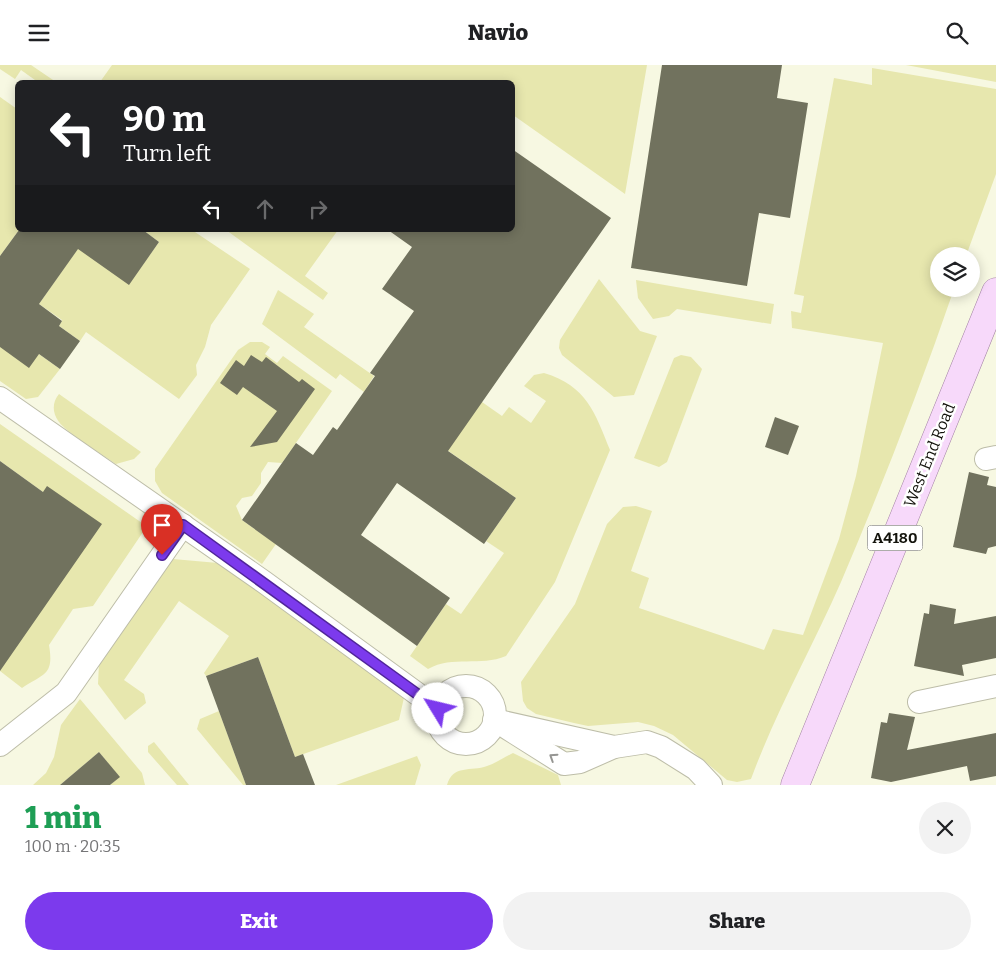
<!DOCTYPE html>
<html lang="en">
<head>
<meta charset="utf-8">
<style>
  body { margin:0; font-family:Bitter,serif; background:#f2f2f2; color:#202124; height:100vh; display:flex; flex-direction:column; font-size:19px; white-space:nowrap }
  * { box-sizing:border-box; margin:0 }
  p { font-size:16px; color:#757577 }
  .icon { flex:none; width:28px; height:28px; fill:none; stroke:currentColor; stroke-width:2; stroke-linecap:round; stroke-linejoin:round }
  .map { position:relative; height:720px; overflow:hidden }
  .panel { display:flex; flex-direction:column; background:#fff; flex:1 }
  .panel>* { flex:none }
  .top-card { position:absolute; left:15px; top:15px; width:500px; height:152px; border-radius:8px; box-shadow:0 2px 12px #0003; background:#202124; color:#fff; overflow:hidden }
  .buttons { position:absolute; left:930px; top:182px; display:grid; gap:10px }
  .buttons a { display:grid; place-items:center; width:50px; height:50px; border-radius:50%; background:#fff; box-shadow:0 2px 12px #0003; font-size:25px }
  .pin { position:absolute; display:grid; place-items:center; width:42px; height:42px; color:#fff; margin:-51px -21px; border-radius:50% 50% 50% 0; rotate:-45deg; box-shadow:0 0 5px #0007 }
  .pin .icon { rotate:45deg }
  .me { position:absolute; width:55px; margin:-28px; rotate:306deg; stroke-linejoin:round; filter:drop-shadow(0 0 4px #0008) }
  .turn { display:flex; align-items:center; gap:18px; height:105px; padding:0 25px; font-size:22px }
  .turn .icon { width:65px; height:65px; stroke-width:2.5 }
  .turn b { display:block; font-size:35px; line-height:42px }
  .lanes { display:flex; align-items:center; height:48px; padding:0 25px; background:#0003; justify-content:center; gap:25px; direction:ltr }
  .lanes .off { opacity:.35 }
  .round { display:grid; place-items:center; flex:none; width:52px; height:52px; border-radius:26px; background:#f2f2f2 }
  .summary { display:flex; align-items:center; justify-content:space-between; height:85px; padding:0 25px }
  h1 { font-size:30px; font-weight:800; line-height:38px; color:#1e9e55 }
  .primary-button { display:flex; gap:10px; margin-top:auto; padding:10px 25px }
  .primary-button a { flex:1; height:58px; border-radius:30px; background:#7c3aed; color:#fff; font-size:20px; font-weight:800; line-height:58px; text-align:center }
  .primary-button a+a { background:#f2f2f2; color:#202124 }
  header { display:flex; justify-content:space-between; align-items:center; height:65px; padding:0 25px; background:#fff; font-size:22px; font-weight:800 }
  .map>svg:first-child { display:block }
</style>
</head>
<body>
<header><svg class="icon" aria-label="menu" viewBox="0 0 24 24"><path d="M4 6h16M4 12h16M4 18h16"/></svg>Navio<svg class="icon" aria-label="search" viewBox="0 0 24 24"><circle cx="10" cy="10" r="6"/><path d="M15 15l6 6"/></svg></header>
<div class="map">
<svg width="996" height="720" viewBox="0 0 996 720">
  <rect width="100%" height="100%" fill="#f7f8e2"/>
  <!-- green -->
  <g fill="#e7e7ae">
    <path d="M0,0h31l25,17h-22l1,-2 -14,-10 -6,9 -15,-10z"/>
    <path d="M112,0h535l-22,129 -112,-79 -1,-32 -412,-1z"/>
    <path d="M906,0h90v17z"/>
    <path d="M872,3l124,21v85l-30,82h-27v33h15c-34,99 -72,197 -113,293 -29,66 -65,129 -90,197l-14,3 -10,-2 -54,-45 -19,-9 -16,-4 -50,4 -14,-3 -38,-9 -9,-6 -4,-7 -2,-19 54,-78 32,-80 16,-17 13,-1 16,5 -21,60 18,7 -10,30 125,42 9,-21 30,6 36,-96 17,-63 27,-133 -91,-15 -1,-17 10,2 3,-17 -10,-2 40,-216 38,7z"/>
    <path d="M0,32l17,12 2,121 -19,26z"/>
    <path d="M143,165h49l58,39 -39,56 -6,22 -9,18 1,10 -18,24 -93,-67 -6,9 -21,-15 3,-6 -23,-16 39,-56 51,36 30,-42z"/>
    <path d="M226,165h112l-33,46 23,17 -5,7z"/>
    <path d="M599,214l41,52 17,5 -23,59 -20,2 -52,-42 -3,-7 1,-8z"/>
    <path d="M636,215l138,24 -3,20 -94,-15 -8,7 -16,3 -15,-21z"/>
    <path d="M278,225l36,24 -10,13 70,49 -10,16 -24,-18 -4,5 -74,-55z"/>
    <path d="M250,277h12l8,5 -5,7 12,9 6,-7 49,35 -50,72 -14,-1 -7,11v10l-9,13 -10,2 -6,8 6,14 34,24 -14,20 -100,-71 -7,-12v-12l83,-119z"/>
    <path d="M0,282l39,7 21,15 -22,28 -12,2 -26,-18z"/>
    <path d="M681,290l10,2 11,12 -35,93 -8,5 -25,-9 40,-100z"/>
    <path d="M544,308c43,13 51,40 66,77l-55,132 -49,74c-26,11 -53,-1 -78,13l-18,-13 36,-52 15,10 43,-61 -18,-12 30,-43 -82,-57 48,-39 20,14 7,-9 22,16 15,-22 -22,-15 10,-11z"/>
    <path d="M59,329l82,58 -7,7 -18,5c-13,-9 -49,-31 -57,-42 -7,-9 -7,-20 0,-28z"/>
    <path d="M0,359l142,99 1,9 -50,74 -20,3 -24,36c5,30 -4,28 -27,43l-22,-17 43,-179 -43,-31z"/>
    <path d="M173,494l45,4 187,130 -6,27 -104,37 -37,-100 -52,19 -2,-3 25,-37 -50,-35 -55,79 20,14 2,9 -21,17 -27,-36 1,-21z"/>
    <path d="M80,634l62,74 3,12h-35l9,-8 -20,-25 -39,33h-27l13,-12 8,-16 7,-32z"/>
    <path d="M219,646l27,74h-3l-46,-56 3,-10z"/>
    <path d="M154,677l35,43h-12l-29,-33v-6z"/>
    <path d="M513,688l45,22 3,10h-114c6,-21 24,-13 40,-19 9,-3 18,-9 26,-13z"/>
    <path d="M417,691l4,9 -6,20h-79z"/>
  </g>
  <!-- building -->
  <g fill="#71725e">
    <path d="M662,0h120l-5,33 31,5 -18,115 -31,-5 -12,73 -116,-18z"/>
    <path d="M512,84l99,69 -163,233 68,47 -32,46 -87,-61 -36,52 89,63 -33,48 -175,-126 54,-77 17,12 20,-28 4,3 38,-54 -5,-3 44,-62 -32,-22 30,-42 -24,-17h124z"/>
    <path d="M19,165h124l16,12 -30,43 -51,-36 -39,55 23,17 -3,5 21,15 -20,28 -21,-15 -10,14 -29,-21v-91z"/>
    <path d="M251,290l11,7 4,-5 33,25 3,-3 13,10 -38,53 -27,5 27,-36 -34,-24 -6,8 -17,-12 16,-23 8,6z"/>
    <path d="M775,352l24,9 -11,29 -23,-8z"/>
    <path d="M0,396l43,31 4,-6 55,38 -102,147z"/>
    <path d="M969,407l20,5 -2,8 9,2v59l-8,2 -2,6 -33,-7z"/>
    <path d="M930,539l26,5 -2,15 42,-8v42l-34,7 2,11 -50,-10 10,-53 5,1z"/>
    <path d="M258,592l37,100 8,-3 12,31h-69l-40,-109z"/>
    <path d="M889,648l26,4 -8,33 89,-17v43l-26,5 -3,-15 -76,16 -20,-4 10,-56 6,1z"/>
    <path d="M99,687l21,25 -10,8h-50z"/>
  </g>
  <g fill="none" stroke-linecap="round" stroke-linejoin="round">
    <defs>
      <g id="street">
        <path d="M0,333l264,184 174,127"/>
        <path d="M986,394l10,-2"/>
        <circle cx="466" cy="650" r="29"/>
        <path d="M919,637l77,-16"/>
        <path d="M494,655l120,27 33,-5 14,5 35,22 15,16"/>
        <path d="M507,663l57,36 16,-2 34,-15"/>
        <path d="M0,680l66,-52 117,-168"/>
      </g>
      <path id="primary" d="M795,720l201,-493"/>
    </defs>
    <!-- street casing -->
    <use href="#street" stroke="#bdbda8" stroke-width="24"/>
    <!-- primary casing -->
    <use href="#primary" stroke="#a383a5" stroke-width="29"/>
    <!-- street -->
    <use href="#street" stroke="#fff" stroke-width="22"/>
    <!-- primary -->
    <use href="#primary" stroke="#f7d9fa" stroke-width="28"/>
  </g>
  <!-- one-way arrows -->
  <defs><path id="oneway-chevron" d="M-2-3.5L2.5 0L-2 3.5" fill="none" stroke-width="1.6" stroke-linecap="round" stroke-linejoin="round" transform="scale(1.25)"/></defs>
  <use stroke="#959592" href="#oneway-chevron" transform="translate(553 692) rotate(-147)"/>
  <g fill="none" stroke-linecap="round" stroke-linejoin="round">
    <defs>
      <path id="route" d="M162,490l21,-30 255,184"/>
    </defs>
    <!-- route casing -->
    <use href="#route" stroke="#51269a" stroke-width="12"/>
    <!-- route -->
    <use href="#route" stroke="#7c3aed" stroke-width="9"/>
  </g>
  <g text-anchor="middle" stroke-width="5" stroke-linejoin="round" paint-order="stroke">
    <!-- shield labels -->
    <rect fill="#fff" stroke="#5a5a55" stroke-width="1" x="867.5" y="460.5" width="55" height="25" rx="4"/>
    <g font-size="15" font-weight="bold" fill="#13130c">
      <text x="895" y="478">A4180</text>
    </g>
    <!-- street labels -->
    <g font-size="16" fill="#13130c" stroke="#fff">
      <text transform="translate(929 390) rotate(-68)" y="6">West End Road</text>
    </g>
  </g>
</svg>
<div class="buttons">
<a><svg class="icon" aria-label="layers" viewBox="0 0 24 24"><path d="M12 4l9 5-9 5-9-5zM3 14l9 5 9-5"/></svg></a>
</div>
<div class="pin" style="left:162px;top:490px;background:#d93025"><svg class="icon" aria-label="arrive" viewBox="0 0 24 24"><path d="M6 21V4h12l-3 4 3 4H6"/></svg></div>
<svg class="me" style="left:438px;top:644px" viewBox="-20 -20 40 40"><circle r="19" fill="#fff"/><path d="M0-13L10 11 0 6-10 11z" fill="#7c3aed"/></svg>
<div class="top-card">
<div class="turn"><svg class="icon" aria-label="left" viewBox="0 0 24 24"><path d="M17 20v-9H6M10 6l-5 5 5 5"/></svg><div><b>90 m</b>Turn left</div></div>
<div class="lanes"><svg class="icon" aria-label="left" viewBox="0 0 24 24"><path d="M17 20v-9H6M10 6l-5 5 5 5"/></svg><svg class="icon off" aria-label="ahead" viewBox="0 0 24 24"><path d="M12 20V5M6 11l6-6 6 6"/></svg><svg class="icon off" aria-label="right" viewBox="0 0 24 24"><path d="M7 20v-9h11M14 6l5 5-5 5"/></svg></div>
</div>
</div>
<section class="panel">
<div class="summary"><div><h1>1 min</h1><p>100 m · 20:35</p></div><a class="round"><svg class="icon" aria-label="close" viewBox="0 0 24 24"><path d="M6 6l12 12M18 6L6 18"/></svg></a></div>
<div class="primary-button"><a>Exit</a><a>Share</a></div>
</section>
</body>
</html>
